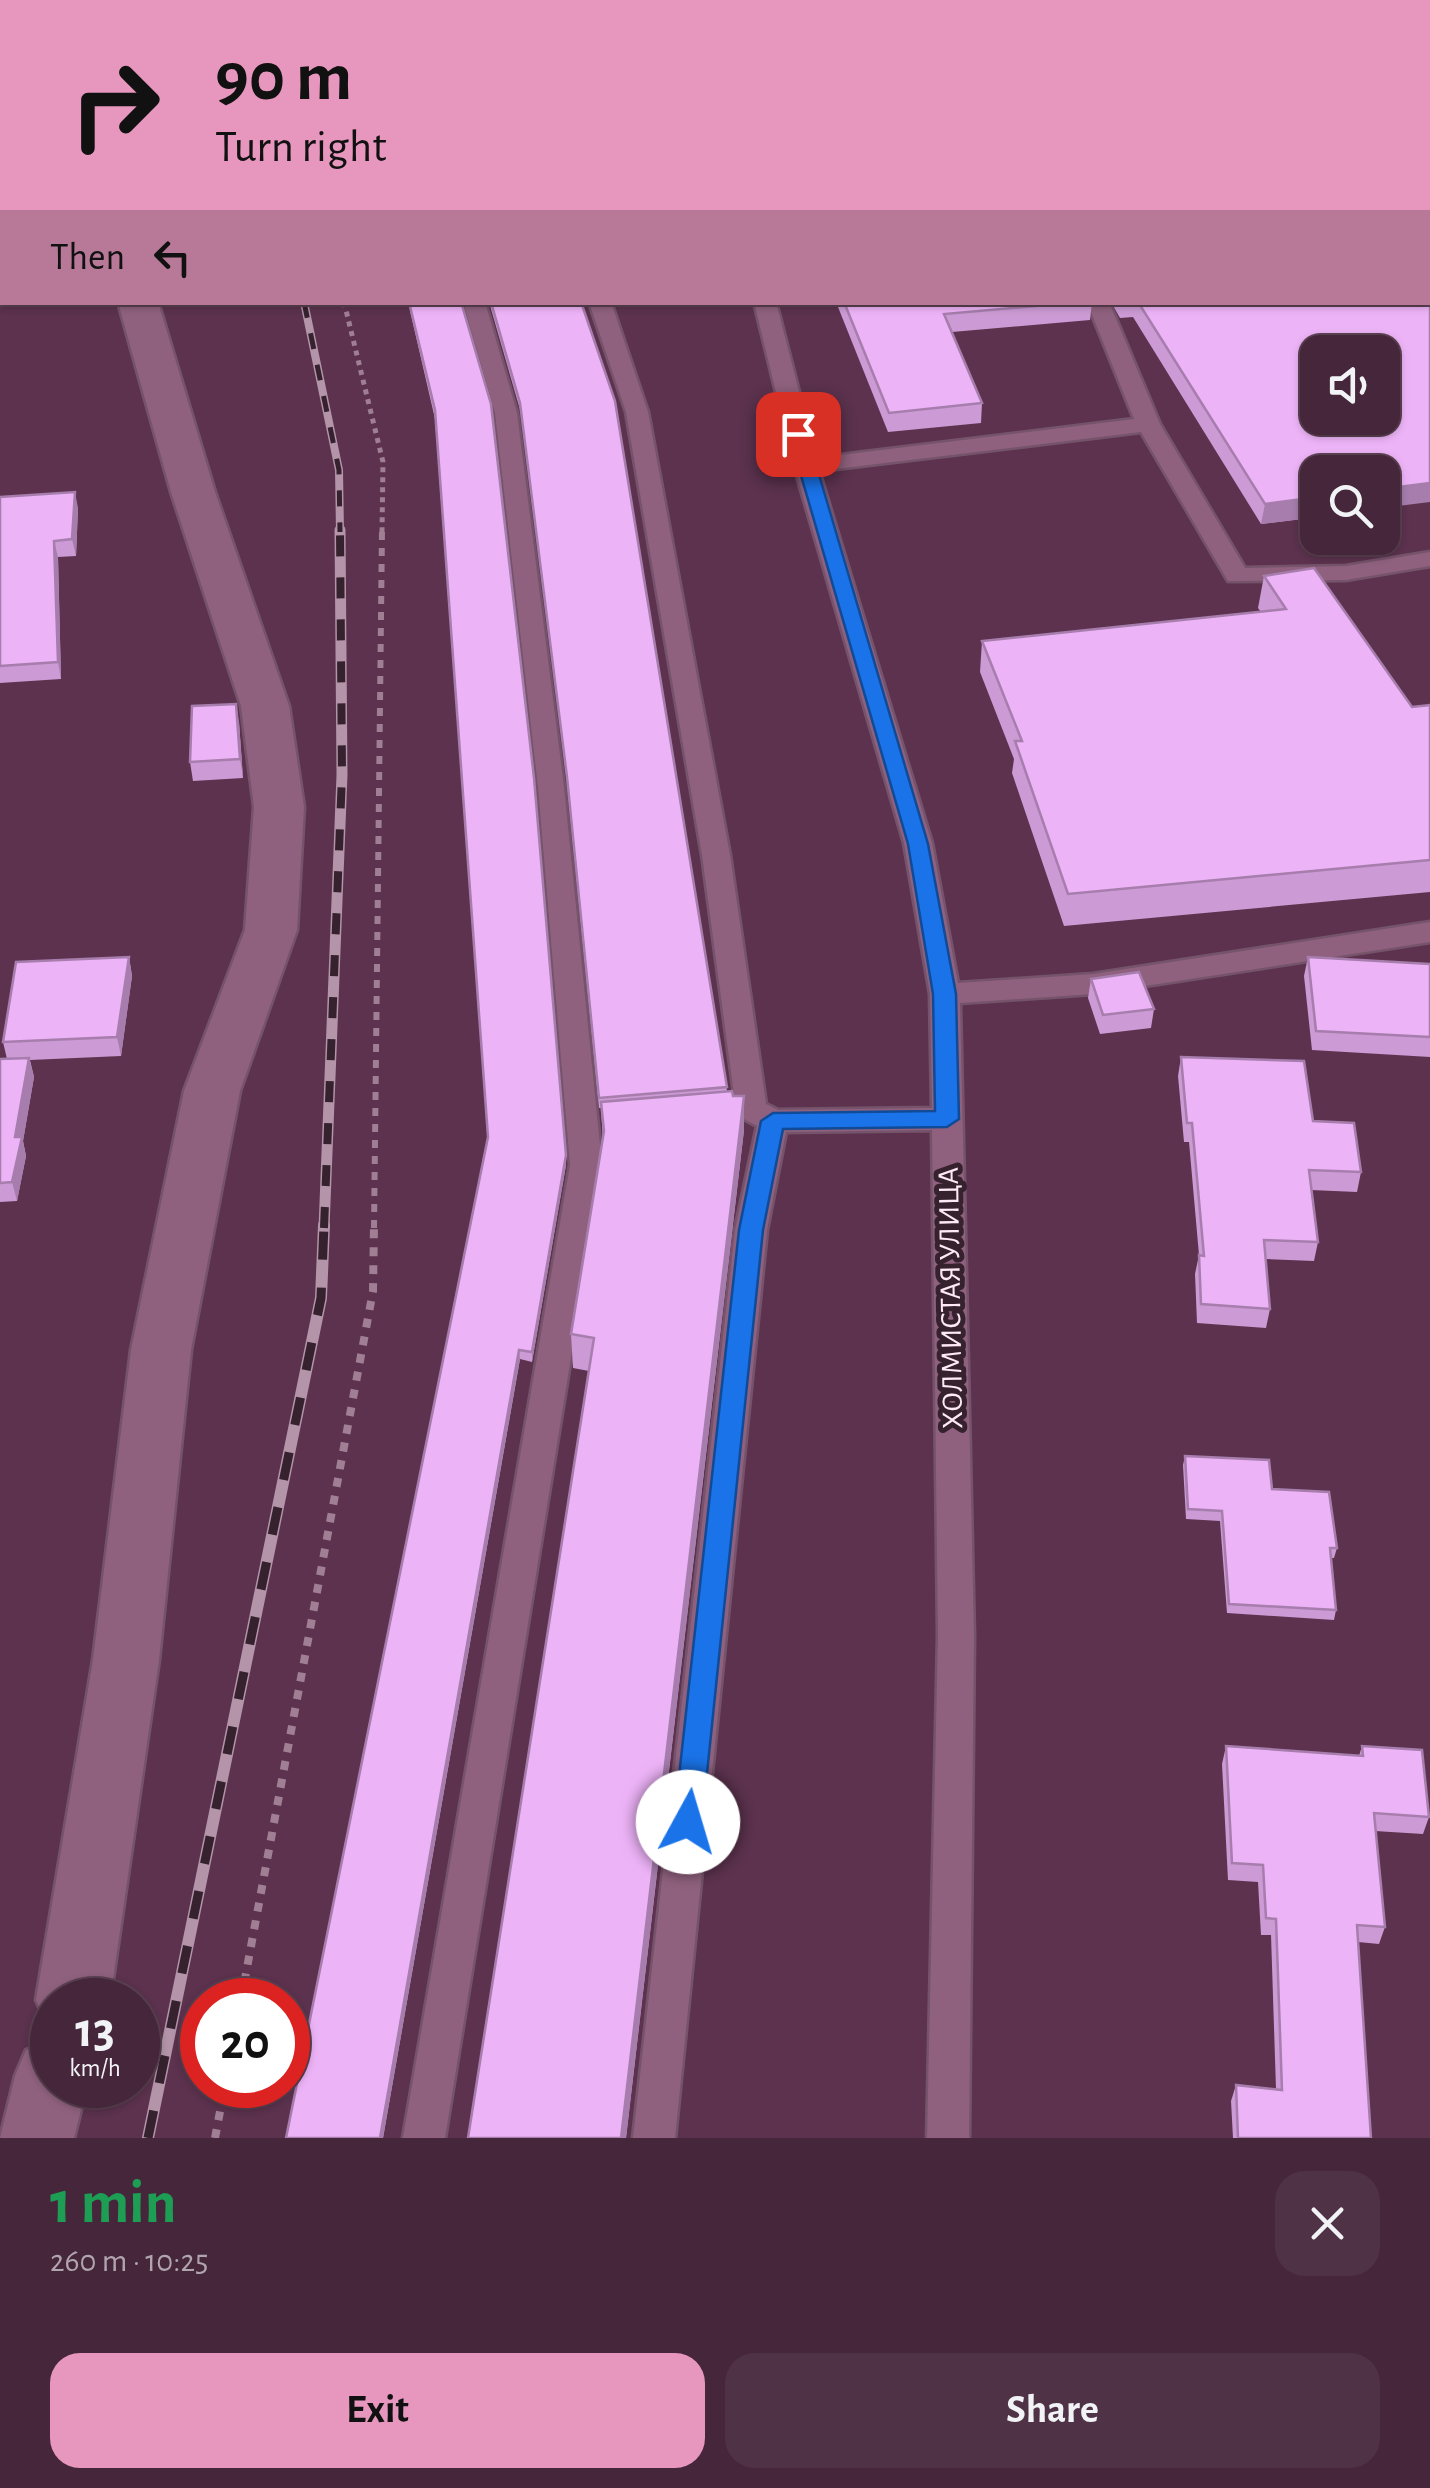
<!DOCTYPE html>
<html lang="en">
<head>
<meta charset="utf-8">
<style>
  body { margin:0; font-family:"Alegreya Sans",sans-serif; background:#4f3245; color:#f1f3f6; height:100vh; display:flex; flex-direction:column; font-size:38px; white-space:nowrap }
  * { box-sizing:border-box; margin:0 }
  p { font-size:32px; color:#b0a5af }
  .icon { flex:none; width:55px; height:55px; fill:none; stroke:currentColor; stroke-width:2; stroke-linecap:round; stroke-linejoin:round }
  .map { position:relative; height:2138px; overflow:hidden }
  .panel { display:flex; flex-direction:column; background:#45263a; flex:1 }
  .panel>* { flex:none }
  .top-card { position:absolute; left:0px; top:0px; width:1430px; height:305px; box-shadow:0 2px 8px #0004,0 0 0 2px #5d4354; background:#e797bd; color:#111; overflow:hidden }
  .fabs { position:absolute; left:1300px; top:335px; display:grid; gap:20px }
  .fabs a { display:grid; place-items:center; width:100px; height:100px; border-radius:20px; background:#45263a; box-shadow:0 2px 8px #0004,0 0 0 2px #5d4354; font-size:50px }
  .speed { position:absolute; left:30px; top:1978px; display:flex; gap:20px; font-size:50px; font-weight:700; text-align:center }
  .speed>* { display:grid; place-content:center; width:130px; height:130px; border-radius:50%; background:#45263a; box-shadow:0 2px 8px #0004,0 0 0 2px #5d4354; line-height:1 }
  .speed small { font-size:25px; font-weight:400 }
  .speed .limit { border:15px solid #d22; background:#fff; color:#111 }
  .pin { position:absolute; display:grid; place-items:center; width:85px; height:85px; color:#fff; margin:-42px; border-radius:20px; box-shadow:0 5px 15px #0006 }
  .me { position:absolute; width:110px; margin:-55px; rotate:6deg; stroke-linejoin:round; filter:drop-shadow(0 0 8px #0008) }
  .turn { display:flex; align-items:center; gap:35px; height:210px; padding:0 50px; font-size:45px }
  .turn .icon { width:130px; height:130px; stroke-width:2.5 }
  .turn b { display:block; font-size:70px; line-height:85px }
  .then { display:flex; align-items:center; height:95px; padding:0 50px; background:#0003; gap:20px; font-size:38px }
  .round { display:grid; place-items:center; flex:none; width:105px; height:105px; border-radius:30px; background:#4f3245 }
  .head { display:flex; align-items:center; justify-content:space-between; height:170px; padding:0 50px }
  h1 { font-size:60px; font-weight:700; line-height:75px; color:#1e9e55 }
  .cta { display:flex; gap:20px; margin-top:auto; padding:20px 50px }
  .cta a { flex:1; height:115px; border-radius:30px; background:#e797bd; color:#111; font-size:40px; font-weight:700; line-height:115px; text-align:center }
  .cta a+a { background:#4f3245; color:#f1f3f6 }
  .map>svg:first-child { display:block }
</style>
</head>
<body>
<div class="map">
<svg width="1430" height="2138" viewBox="0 0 1430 2138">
  <rect width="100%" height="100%" fill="#5c324e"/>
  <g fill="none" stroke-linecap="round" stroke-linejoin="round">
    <defs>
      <g id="lane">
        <path d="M656,0h18l1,2h-18z"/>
        <path d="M0,53l2,1v18l-2,-1z"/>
        <path d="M463,302h22l32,111 47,374 38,378 -157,973h-42l167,-973 -32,-378 -43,-374z"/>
        <path d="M589,302h22l37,110 82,443 36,249 12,6 154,-2 -2,-114 -26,-151 -110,-377 -40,-164h22l40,156 318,-39 -47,-117h22l51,122 85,144 101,-2 84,-14v14l-84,14 -118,1 -87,-149 -322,39 113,372 26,140 135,-9 337,-52v20l-337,52 -133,9 14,633 -5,502h-42l11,-502 -6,-506 -146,2 -19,98 -92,908h-42l102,-908 22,-104 -17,-9 -4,-8 -34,-254 -76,-443z"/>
      </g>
      <g id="street">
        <path d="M118,302h40l57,190 74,214 15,101 -7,123 -57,161 -49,259 -32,310 -49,340h-58v27l-5,-2 -11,-25 57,-340 38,-310 53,-259 61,-161 9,-123 -13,-101 -70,-214z"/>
        <path d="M52,2040v45h35l-13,53h-74l15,-62 11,-26z"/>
      </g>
    </defs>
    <!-- lane casing -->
    <use href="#lane" stroke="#75536a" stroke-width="5"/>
    <!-- street casing -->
    <use href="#street" stroke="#75536a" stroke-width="5"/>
    <!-- path-far2 -->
    <path stroke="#a07e94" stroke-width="5" stroke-dasharray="5 5" stroke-linecap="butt" d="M344,302l39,160 -1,70"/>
    <!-- path-far1 -->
    <path stroke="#a07e94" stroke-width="6" stroke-dasharray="8 8" stroke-linecap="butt" d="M374,1228l8,-698"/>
    <!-- path -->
    <g stroke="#a07e94" stroke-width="8" stroke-dasharray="9 9" stroke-linecap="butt">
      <path d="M241,2000l132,-709 1,-66"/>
      <path d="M215,2138l10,-53"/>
    </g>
    <!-- lane -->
    <use href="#lane" fill="#8f617e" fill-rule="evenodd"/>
    <!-- street -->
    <use href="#street" fill="#8f617e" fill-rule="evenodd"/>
    <defs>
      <path id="rail-far2" d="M304,302l35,168 1,62"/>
      <path id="rail-far1" d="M324,1228l18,-453 -2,-245"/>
      <path id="rail" d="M148,2138l173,-840 3,-73"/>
    </defs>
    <!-- rail-far2 casing -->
    <use href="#rail-far2" stroke="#b394a8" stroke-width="8"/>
    <!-- rail-far1 casing -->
    <use href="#rail-far1" stroke="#b394a8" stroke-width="11"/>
    <!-- rail casing -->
    <use href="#rail" stroke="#b394a8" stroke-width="12"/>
    <!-- rail-far2 -->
    <use href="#rail-far2" stroke="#35222e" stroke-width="5" stroke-dasharray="16" stroke-linecap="butt"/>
    <!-- rail-far1 -->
    <use href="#rail-far1" stroke="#35222e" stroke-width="8" stroke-dasharray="21" stroke-linecap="butt"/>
    <!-- rail -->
    <use href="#rail" stroke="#35222e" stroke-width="9" stroke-dasharray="28" stroke-linecap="butt"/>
  </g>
  <!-- wall -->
  <g fill="#cc9ad4">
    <path d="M873,0h59l-1,2h-57z"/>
    <path d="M1077,0h353v502l-112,-30v45l-57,7 -128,-207 -13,1 -9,-16h317v-300h-349z"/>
    <path d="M408,302h53l105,863 -34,197 -12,-3 -137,779h-97l202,-1001 -53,-718z"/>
    <path d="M489,302h92l146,789 17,39 -118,1008h-158l121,-767 -16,-3 -2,-34 32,-193 -2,-33h-2l-31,-321 -47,-374z"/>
    <path d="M836,302h256l-2,18 -138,12 30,71 -1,20 -93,9z"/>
    <path d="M0,497l78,11 -2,48 -18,1 3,122 -61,4z"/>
    <path d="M1264,576l148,131 18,-2v187l-366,34 -52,-153 2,-14 -34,-87 2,-31 279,-29 -3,-4z"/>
    <path d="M239,722l4,56 -50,3 -3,-19z"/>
    <path d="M129,957l3,19 -11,80 -91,4 4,17 -11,64 3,15 -9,45 -17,1v-143h7l-4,-17z"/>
    <path d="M1308,957l122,7v93l-118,-7 -8,-74z"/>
    <path d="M1091,979l63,30 -3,19 -51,6 -12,-36z"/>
    <path d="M1181,1057l132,64 48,51 -4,20 -46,-2 7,52 -4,19 -48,-2 4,50 -4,19 -69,-5 -2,-49 4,-19 -10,-113h-5l-6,-66z"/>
    <path d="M1185,1456l87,33 65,59 -3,10h-3l5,52 -2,10 -107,-7 -7,-92 -34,-2 -3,-54z"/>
    <path d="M1226,1746l133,10 3,-10 67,71 -6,17 -48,-3 10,96 -6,17 -21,-2 13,196h-138l-2,-37 5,-16 40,4 -5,-154h-10l-3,-53 -30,-2 -6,-116z"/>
  </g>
  <!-- shaded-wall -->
  <g fill="#a67dad">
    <path d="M0,232h2v25l-2,1z"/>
    <path d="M1430,483v19l-48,6v-19z"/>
    <path d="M75,492l3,16 -2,48 -4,-17z"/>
    <path d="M1318,497v20l-57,7 4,-20z"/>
    <path d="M54,541l4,16 3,122 -3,-17z"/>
    <path d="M236,704l3,18 4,56 -3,-19z"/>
    <path d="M129,957l3,19 -11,80 -4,-19z"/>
    <path d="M29,1058l5,19 -11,64 3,15 -9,45 -5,-19 3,-45z"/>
    <path d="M744,1096v34l-118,1008h-5z"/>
    <path d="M566,1155v10l-34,197v-10z"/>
    <path d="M519,1350l1,9 -137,779h-3z"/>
  </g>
  <!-- building -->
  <g fill="#edb3f7" stroke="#a67dad" stroke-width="2.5" fill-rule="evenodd">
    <path d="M49,0h71l1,2h-71z"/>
    <path d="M1090,0h340v2l-2,1 -337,-1z"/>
    <path d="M1428,3l1,15h1v45l-2,1 1,15 1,-1v53l-2,2 2,14v336l-48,6v-17h-64v25l-53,7 -127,-202h290zM1318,352h64v66h-64z"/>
    <rect x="0" y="170" width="2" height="62"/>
    <path d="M409,302h52l30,102 43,374 32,377 -34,197 -13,-2 -139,788h-94l202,-1001 -53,-727z"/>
    <path d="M491,302h90l34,99 112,686 -128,11 -32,-321 -47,-374z"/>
    <path d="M844,302h236l-136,12 38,89 -93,10z"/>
    <path d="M75,492l-3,47 -18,2 4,121 -58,4v-169z"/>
    <path d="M1314,568l98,139 18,-2v155l-362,34 -53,-153h7l-40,-100 304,-32 -22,-33z"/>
    <path d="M236,704l4,55 -50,3 2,-56z"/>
    <path d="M129,957l-12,80 -114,5 13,-80z"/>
    <path d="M1308,957l122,7v73l-114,-6z"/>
    <path d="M1139,972l15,37 -51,6 -12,-36z"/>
    <path d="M1181,1057l123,4 9,60 41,2 7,49 -52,-2 9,72 -54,-2 6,69 -69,-5 -2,-49 5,1 -12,-133h-5z"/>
    <path d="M29,1058l-14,79h7l-10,45 -12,1v-124z"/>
    <path d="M732,1091l1,5h11l-123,1042h-153l126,-800 -23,-4 33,-203 -3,-29z"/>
    <path d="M1185,1456l84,4 3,29 57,3 8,56h-7l6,62 -107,-6 -7,-93 -34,-2z"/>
    <path d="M1226,1746l137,10 -1,-10 60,4 7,67 -55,-4 11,114 -28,-2 14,213h-133l-2,-53 46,5 -6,-171 -10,-1 -3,-53 -31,-2z"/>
  </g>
  <!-- route -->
  <path fill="#1a73e8" stroke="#114b97" stroke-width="2.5" d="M798,428l9,6 121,410 28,150 3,125 -12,8 -164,2 -20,101 -61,592 -4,9 -10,4 -10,-4 -4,-9 65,-592 22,-109 12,-8 162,-2 -2,-117 -25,-150 -119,-410z"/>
  <g text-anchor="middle" stroke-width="10" stroke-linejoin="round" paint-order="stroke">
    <!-- street labels -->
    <g font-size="30" fill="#ffe9f6" stroke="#35222e">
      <text transform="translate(950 1298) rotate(-91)" y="10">ХОЛМИСТАЯ УЛИЦА</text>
    </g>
  </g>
</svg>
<div class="fabs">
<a><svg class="icon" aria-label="sound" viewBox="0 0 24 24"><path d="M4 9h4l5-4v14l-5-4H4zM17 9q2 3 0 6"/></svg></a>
<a><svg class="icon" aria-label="search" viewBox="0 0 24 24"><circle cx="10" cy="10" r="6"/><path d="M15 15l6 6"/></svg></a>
</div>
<div class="speed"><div>13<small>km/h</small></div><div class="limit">20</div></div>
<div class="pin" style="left:798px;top:434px;background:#d93025"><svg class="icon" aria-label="arrive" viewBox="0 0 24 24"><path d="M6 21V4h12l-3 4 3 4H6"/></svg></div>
<svg class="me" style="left:688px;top:1822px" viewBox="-20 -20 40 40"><circle r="19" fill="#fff"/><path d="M0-13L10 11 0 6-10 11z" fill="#1a73e8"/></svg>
<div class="top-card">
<div class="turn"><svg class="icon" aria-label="right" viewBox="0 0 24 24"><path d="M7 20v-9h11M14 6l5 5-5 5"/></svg><div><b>90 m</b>Turn right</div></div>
<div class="then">Then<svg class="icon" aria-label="left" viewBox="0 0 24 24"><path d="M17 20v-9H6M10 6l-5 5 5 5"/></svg></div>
</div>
</div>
<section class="panel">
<div class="head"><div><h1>1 min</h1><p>260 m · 10:25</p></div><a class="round"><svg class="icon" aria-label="close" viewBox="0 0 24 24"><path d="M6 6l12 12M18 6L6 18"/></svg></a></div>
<div class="cta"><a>Exit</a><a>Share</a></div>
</section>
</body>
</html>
